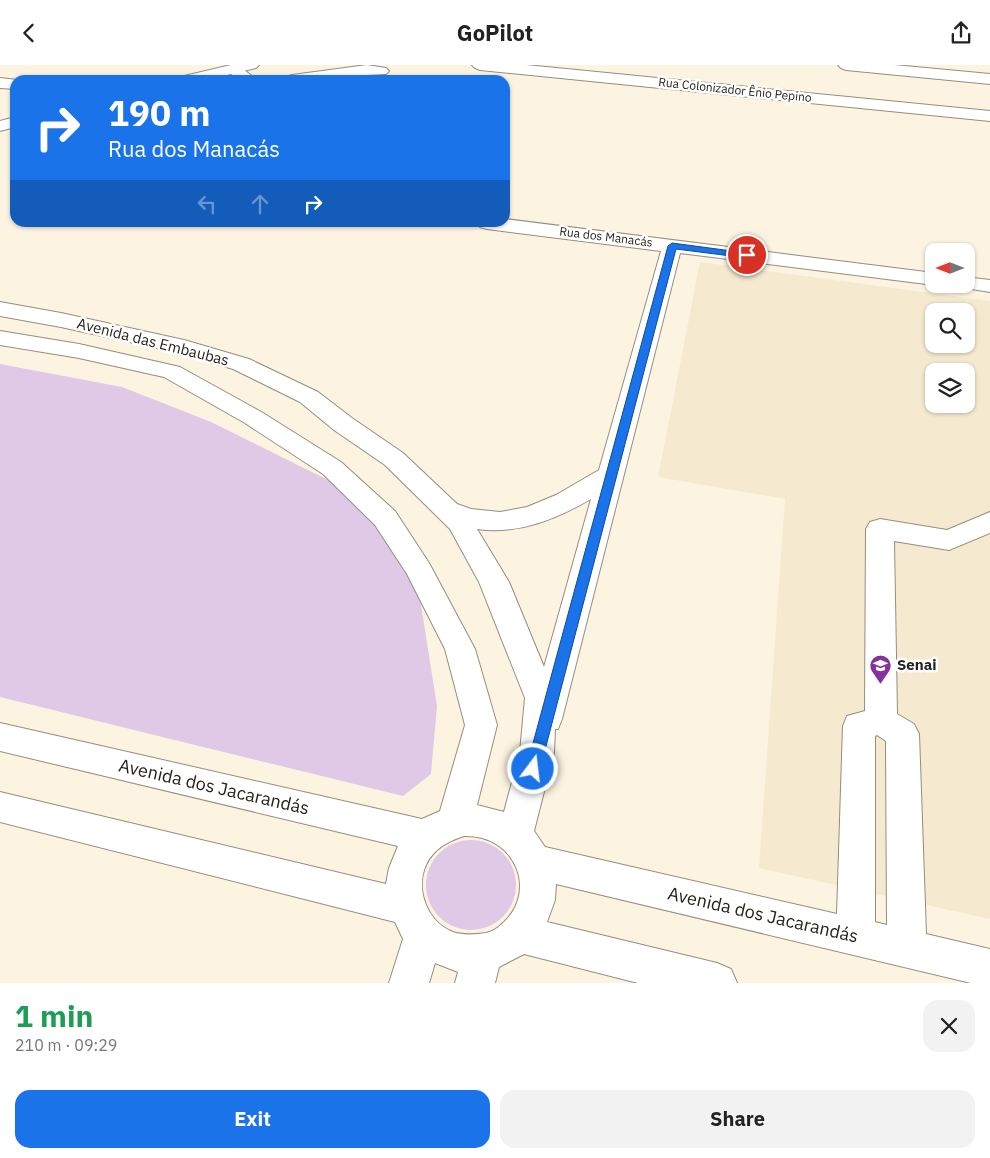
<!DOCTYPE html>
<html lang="en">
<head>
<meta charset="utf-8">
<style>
  body { margin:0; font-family:"IBM Plex Sans",sans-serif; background:#f2f2f2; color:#222; height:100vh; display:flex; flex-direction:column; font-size:19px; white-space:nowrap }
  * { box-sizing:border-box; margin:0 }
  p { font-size:16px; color:#767676 }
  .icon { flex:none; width:28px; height:28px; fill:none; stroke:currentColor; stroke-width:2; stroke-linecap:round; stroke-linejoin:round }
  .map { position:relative; height:918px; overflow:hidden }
  .sheet { display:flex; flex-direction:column; background:#fff; flex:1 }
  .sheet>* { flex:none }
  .top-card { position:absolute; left:10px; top:10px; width:500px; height:152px; border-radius:15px; box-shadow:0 1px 4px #0004; background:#1a73e8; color:#fff; overflow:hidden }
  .needle { width:32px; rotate:270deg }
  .fabs { position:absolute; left:925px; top:178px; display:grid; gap:10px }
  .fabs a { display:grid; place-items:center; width:50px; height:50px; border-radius:10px; background:#fff; box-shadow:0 1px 4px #0004; font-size:25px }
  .pin { position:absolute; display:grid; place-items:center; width:42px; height:42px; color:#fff; margin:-21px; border:2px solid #fff; border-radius:50%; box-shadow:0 1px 5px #0007 }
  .me { position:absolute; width:55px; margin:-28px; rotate:15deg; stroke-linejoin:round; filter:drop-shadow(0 0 4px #0008) }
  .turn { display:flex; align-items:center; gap:18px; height:105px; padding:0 15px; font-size:22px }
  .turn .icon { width:65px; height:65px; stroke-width:2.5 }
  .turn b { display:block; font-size:35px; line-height:42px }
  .lanes { display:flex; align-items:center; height:48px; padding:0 15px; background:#0003; justify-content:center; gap:25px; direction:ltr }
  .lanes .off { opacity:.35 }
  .round { display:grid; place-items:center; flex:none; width:52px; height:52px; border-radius:15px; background:#f2f2f2 }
  .head { display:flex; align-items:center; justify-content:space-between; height:85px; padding:0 15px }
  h1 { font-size:30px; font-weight:800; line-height:38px; color:#1e9e55 }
  .button { display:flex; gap:10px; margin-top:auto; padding:10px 15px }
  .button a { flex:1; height:58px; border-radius:15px; background:#1a73e8; color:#fff; font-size:20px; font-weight:800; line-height:58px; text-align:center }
  .button a+a { background:#f2f2f2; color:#222 }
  header { display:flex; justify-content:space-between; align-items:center; height:65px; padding:0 15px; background:#fff; font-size:22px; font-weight:800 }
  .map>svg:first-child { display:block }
</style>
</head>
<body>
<header><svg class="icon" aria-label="back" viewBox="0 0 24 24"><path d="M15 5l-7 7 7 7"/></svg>GoPilot<svg class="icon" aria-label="share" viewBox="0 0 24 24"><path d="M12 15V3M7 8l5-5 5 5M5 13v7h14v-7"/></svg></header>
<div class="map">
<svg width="990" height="918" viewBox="0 0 990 918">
  <rect width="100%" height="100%" fill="#fcf4e1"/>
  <!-- built -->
  <path fill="#f5ead0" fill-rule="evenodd" d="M700,197l290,39v618l-231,-51 26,-369 -127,-22zM934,246h32v33h-32zM934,306h32v33h-32z"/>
  <!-- green -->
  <g fill="#dfc9e7">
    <path d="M0,299l122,23 89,35 119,59 54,51 34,54 19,120 -6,68 -28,22 -403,-99z"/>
    <circle cx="471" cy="820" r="45"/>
  </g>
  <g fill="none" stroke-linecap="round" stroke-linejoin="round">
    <defs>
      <g id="minor">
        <path d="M367,0l19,3 3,3 -3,3 -19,1 -40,5h-43l2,-3 6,-2z"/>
        <path d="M229,1h10l18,14c-13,0 -22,0 -31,-11z"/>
        <path d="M505,154l429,54v11h6l-6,1 -254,-32 -118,466 -4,10h-3l-1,23 -20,79 11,16 292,67 6,-188 4,-10 18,-5 1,-182 4,-7 10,-3 67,11 43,-18v21l-41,17 -55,-9 3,173 17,10 5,10 7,200 64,15v34h-19l-415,-99 -1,16 -8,22 170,41 14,6 6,14h-99l-114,-29 -25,13 -4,16h-40l3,-11 -23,-9 -6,20h-40l14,-44 -8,-17 -395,-100v-30l386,92 3,-16 9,-22 -398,-95v-28l422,96 18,-8 25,-86 -20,-76 -38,-75 -32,-49 -52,-51 -78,-51 -81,-46 -85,-19 -79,-13v-14l79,13 101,23 83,46 78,49 54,49 34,52 46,86 22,76 -20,80 27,7 16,-60 5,-54 -46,-116 -29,-53 -65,-64 -51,-35 -34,-28 -67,-33 -54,-16 -118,-26 -61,-11v-14l61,11 123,27 65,19 69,33 34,26 51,35 54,51 14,5 29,3 27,-5 29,-12 43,-25 62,-219 -174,-22 -7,-2 -3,-4h28zM591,434l-47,168 -35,-85 -32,-53c41,6 79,-10 114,-30zM877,670l9,6 1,184 -12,-3v-186zM464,771c50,-2 75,54 39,87 -4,4 -11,9 -17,10 -10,1 -22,3 -33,-1 -26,-10 -38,-43 -27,-67 8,-17 23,-24 38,-29z"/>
        <path d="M966,212l24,3v12l-31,-5 -3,-3h10z"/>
      </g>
      <g id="major">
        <path d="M231,0h28l-3,3 -50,12h-28l2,-3z"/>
        <path d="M472,0h54l464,46v10l-510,-51 -5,-2z"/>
        <path d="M0,13l18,2h-3v9l-15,-1z"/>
        <path d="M15,52v10l-15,4v-10z"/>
      </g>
      <path id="highway" d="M838,0h56l96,9v10l-144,-14 -5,-2z"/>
    </defs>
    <!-- minor casing -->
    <use href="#minor" stroke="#958e7d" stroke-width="2"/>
    <!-- major casing -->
    <use href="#major" stroke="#958e7d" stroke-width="2"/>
    <!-- highway casing -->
    <use href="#highway" stroke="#958e7d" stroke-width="2"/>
    <!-- minor -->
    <use href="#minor" fill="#fff" fill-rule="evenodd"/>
    <!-- major -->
    <use href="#major" fill="#fff" fill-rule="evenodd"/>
    <!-- highway -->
    <use href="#highway" fill="#fff" fill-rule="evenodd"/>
  </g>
  <!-- route -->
  <path fill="#1a73e8" stroke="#114b97" d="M672,178l75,10 4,2 -4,3 -71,-9 -136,520 -2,4 -5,2 -5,-2 -2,-4 142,-523z"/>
  <!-- icons -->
  <defs>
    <symbol id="university-pin" viewBox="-11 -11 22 30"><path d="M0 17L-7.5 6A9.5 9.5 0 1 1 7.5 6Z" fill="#85319f" stroke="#fff"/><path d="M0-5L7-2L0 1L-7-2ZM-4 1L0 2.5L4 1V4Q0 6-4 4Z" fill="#fff"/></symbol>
  </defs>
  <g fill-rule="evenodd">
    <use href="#university-pin" x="868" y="588" width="25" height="34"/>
  </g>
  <g text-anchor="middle" stroke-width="5" stroke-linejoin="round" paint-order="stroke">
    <!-- far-street labels -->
    <g font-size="12" fill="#26231c" stroke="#fff">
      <text transform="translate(735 25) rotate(6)" y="4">Rua Colonizador Ênio Pepino</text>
      <text transform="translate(606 172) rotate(7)" y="4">Rua dos Manacás</text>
    </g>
    <!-- street labels -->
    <g font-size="15" fill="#26231c" stroke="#fff">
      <text transform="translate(153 277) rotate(14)" y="5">Avenida das Embaubas</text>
    </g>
    <!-- poi labels -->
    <g font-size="15" font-weight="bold" fill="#26231c" stroke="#fff" text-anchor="start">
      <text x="897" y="605">Senai</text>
    </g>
    <!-- near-street labels -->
    <g font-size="18" fill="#26231c" stroke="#fff">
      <text transform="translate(214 722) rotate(13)" y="6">Avenida dos Jacarandás</text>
      <text transform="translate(763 850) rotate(13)" y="6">Avenida dos Jacarandás</text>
    </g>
  </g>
</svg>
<div class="fabs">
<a><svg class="needle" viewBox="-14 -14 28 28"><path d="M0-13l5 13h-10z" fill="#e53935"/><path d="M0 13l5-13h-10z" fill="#767676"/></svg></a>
<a><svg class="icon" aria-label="search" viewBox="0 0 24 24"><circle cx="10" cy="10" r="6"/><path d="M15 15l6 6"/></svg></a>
<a><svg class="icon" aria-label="layers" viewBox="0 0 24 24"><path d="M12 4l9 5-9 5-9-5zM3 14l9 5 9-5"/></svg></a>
</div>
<div class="pin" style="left:747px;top:190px;background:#d93025"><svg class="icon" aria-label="arrive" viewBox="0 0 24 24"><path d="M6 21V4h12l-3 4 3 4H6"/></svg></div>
<svg class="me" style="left:533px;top:704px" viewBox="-20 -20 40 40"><circle r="17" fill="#1a73e8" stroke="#fff" stroke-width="3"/><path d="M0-11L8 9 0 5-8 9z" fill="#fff"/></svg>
<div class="top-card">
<div class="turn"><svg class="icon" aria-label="right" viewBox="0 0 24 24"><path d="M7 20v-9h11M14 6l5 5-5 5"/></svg><div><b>190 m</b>Rua dos Manacás</div></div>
<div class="lanes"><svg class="icon off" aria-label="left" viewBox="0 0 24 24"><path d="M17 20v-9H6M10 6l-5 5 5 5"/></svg><svg class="icon off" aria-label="ahead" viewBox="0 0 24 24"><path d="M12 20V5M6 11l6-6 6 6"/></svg><svg class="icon" aria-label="right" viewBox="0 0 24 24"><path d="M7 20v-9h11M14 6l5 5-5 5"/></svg></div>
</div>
</div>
<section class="sheet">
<div class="head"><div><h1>1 min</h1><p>210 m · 09:29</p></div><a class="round"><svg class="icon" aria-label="close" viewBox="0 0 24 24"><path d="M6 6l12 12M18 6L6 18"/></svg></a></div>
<div class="button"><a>Exit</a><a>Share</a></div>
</section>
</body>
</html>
